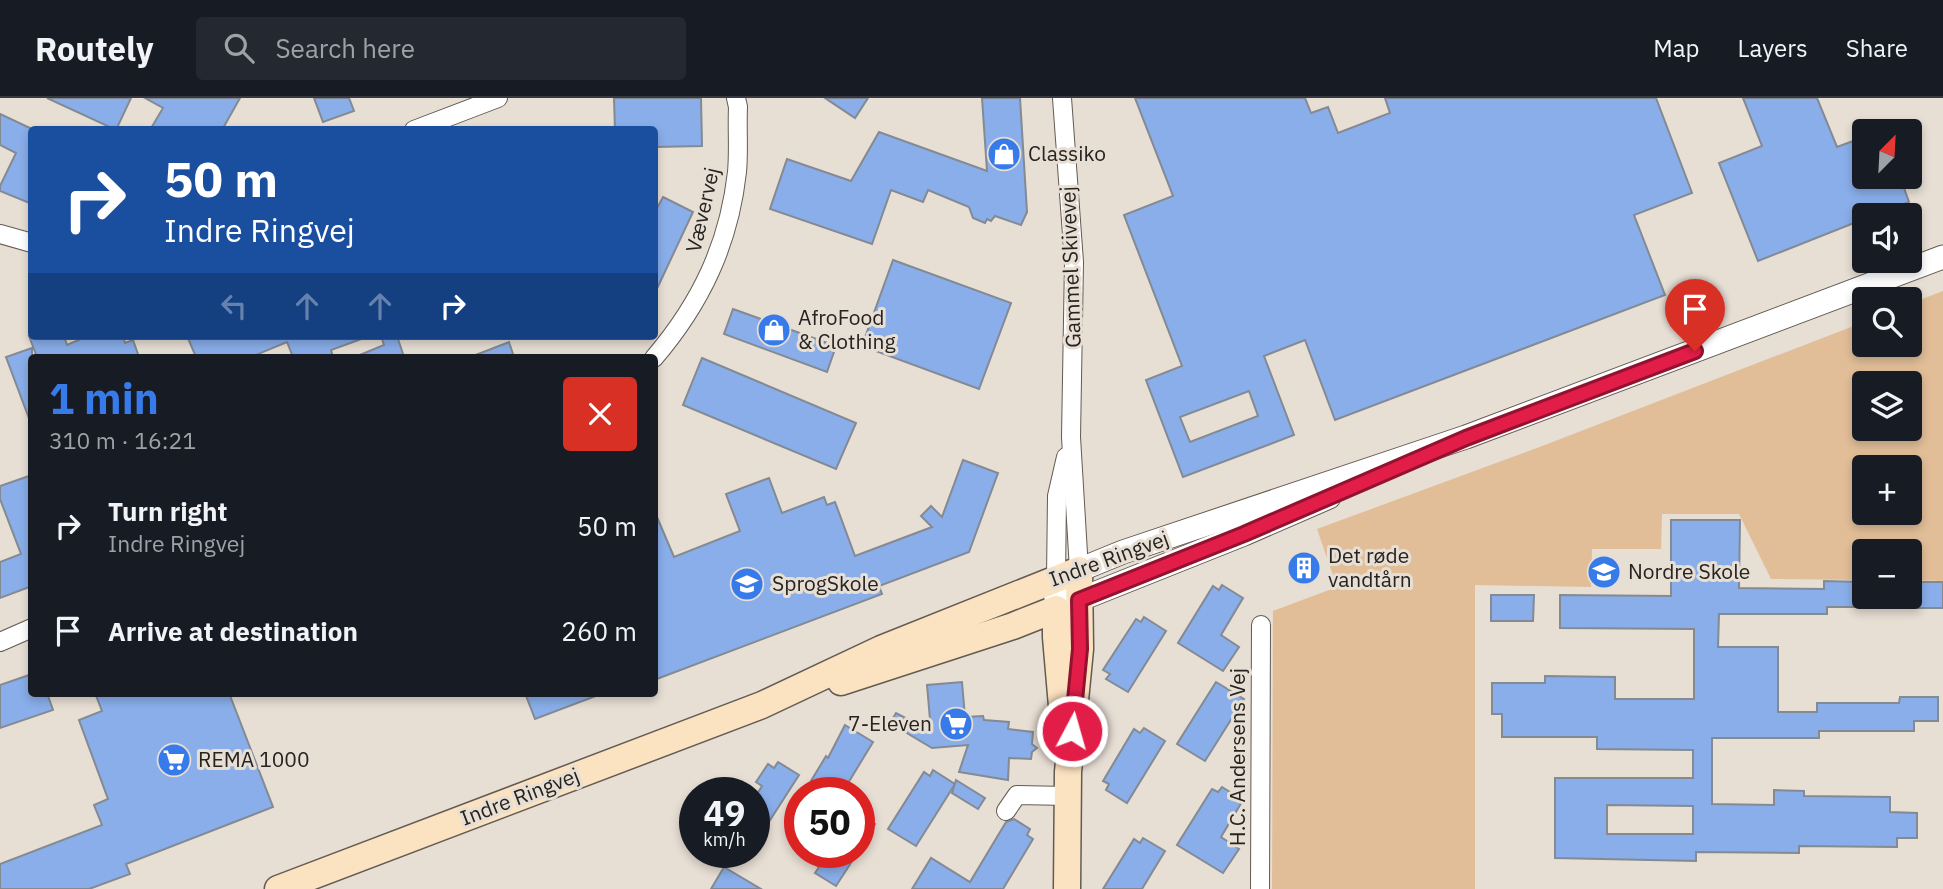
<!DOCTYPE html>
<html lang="en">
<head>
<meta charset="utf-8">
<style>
  body { margin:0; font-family:"IBM Plex Sans",sans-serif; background:#242831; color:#f1f3f6; height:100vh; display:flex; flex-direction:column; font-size:26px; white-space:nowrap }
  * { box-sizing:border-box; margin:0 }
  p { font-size:23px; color:#9ea1a6 }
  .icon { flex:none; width:38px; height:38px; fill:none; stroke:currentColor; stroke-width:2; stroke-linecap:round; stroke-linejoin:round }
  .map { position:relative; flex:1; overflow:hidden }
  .details { position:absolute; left:28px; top:256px; width:630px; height:343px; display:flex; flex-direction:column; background:#171b24; border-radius:7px; box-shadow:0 4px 10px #0003 }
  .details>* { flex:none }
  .top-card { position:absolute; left:28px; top:28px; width:630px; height:214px; border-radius:7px; box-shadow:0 4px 10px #0003; background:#1a4fa0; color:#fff; overflow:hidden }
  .needle { width:46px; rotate:24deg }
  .controls { position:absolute; left:1852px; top:21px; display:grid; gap:14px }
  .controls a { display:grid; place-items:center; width:70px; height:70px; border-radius:7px; background:#171b24; box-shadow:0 4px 10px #0003; font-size:35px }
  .speed { position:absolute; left:679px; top:679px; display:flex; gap:14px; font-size:35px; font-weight:700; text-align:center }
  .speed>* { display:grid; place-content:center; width:91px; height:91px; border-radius:50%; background:#171b24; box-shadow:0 4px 10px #0003; line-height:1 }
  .speed small { font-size:18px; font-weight:400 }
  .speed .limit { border:10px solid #d22; background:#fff; color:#111 }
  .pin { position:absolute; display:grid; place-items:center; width:60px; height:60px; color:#fff; margin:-72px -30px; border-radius:50% 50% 50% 0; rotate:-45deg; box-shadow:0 0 7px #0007 }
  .pin .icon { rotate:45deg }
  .me { position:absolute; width:77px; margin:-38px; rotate:6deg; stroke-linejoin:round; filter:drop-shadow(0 0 5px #0008) }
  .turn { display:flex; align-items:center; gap:24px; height:147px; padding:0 21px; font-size:32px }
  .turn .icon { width:91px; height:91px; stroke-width:2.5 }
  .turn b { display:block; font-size:49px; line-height:60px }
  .lanes { display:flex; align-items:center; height:66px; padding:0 21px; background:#0003; justify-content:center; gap:35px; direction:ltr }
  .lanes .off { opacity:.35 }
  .round { display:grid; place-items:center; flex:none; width:74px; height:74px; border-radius:7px; background:#242831 }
  .overview { display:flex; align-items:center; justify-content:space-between; height:119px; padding:0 21px }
  h1 { font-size:42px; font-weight:700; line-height:52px; color:#367be9 }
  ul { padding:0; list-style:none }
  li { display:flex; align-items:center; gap:21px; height:105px; padding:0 21px }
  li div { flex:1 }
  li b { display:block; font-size:26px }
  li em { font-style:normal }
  header { display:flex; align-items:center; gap:42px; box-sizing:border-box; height:98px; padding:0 35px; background:#171b24; border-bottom:2px solid #363941 }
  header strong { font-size:33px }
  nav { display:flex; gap:38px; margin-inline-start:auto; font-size:24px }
  .search { width:490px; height:63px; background:#242831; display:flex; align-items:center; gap:18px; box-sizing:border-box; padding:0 24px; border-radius:7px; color:#9ea1a6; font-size:26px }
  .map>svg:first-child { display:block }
</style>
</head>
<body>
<header>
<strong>Routely</strong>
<div class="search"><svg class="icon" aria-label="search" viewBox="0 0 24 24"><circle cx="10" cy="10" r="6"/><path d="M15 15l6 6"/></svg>Search here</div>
<nav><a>Map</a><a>Layers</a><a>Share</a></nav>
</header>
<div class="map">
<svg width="1943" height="791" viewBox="0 0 1943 791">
  <rect width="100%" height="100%" fill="#e7ded4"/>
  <!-- green -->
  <path fill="#e1be98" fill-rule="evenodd" d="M1943,193v290l-34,-1v-29h-45v29l-93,-1 -32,-65h-77l-1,35h-69l-1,38 -116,-2v304h-203l1,-278 64,-24 -20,-58 220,-81 327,-126v23h45v-41zM1864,285h45v46h-45zM1909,369v46h-45v-46z"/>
  <!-- building -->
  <g fill="#89aeea" stroke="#838a93" stroke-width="2" fill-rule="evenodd">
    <path d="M47,0h84l-15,32z"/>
    <path d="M145,0h95l-18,32h-72l13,-22z"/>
    <path d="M314,0h35l5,13 -31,11z"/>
    <path d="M614,0h87l1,48 -48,1v-17h-39z"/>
    <path d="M825,0h43l-13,20z"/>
    <path d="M982,0h38l7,114 -6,13 -26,-9 -4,5 -4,-2 -2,4 -12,-5 -4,-11 -41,-17 -5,12 -32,-12 -19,54 -102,-35 17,-50 64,22 28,-49 108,39z"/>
    <path d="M1135,0h170l6,15 17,-6 10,26 52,-20 -5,-15h271l36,95 -58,22 31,80 -330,125 -30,-80 -41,16 30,79 -111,42 -37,-97 36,-14 -58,-151 49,-19zM1249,293l9,25 -68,26 -10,-25z"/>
    <path d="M1743,0h74l20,49 27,-10v40h36l9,25 -34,13h-11v4l-106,42 -39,-98 43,-17z"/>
    <path d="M0,16l32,15v75l-32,-13v-5l16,-33 -16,-8z"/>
    <path d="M663,99l30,15 -39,83v-81z"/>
    <path d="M893,162l118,43 -32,86 -117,-43z"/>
    <path d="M733,211l103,37 -9,26 -103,-38z"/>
    <path d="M29,238h35l3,9 21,-9h35l2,7 8,-3 6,17h-102z"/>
    <path d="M187,238h177v2l-33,12 2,7h-40l-6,-15 -36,15h-55z"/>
    <path d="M381,238h16l7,21h-49l29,-12z"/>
    <path d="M509,244l5,15h-41v-1z"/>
    <path d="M32,250v73h-2l-24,-64z"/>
    <path d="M702,260l154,65 -20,46 -153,-64z"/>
    <path d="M963,362l35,13 -29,79 -90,34 3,8 -228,86v-170l20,47 66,-26 -14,-37 43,-16 13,35 42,-16 3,8 8,-3 20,54 77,-29 -11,-11 10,-10 11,11z"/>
    <path d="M32,377v111l-32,12v-36l21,-8 -21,-55v-13z"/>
    <path d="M1671,422h69l-1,68 85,1v-8l40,1v25h-37v7h-108l-1,33h60v65h39v-9h82l1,-6h38v24h-24v10h-95v7h-107v66l62,1v-15l30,1v5l86,1v15l27,1v25h-20v9l-98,-1v7l-103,-1v9l-141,-3v-80h138v-28l-96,-1v-12h-95v-23h-10v-31h53v-7l70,1v22h79v-70l-134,-1v-33l111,1zM1607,707l86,1v28h-86z"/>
    <circle cx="1304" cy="471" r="15"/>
    <rect x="1909" y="484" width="34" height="26"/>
    <path d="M1222,487l21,13 -22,37 18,12 -16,24 -45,-28 35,-57 6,4z"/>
    <path d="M1491,497h43l-1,26h-42z"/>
    <path d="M1144,519l22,14 -38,61 -22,-13 4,-5 -7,-4 33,-51 5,3z"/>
    <path d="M32,576v19h15l6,17 -53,18v-43z"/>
    <path d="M962,584l3,35 18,-1 1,4 25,2 -1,7 25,3 -1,12 5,4 -5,4 -1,7 -22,-1 -1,22 -49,-8 9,-27 -36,3 -42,-25 6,-10 35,18 -4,-46z"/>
    <path d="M1216,584l28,17 -39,62 -28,-17z"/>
    <path d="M95,595h134l44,114 -147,57 4,10 -41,15h-89v-25l102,-39 -8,-20 14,-6 -29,-79 23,-9z"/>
    <path d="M525,595h76v1l-66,25z"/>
    <path d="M845,627l28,17 -31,51h-11l-20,-12 15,-25 2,2z"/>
    <path d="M1144,630l21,13 -38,62 -21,-13 3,-6 -6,-3 31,-52 6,4z"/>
    <path d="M778,664l21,13 -45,70v-46l8,-13 -6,-4 12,-18 6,4z"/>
    <path d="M933,672l22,14 -39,62 -28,-17 36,-57 6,4z"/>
    <path d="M956,682l29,18 -7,11 -26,-16z"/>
    <path d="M1222,689l21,13 -22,37 18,12 -16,24 -46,-28 35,-56 6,3z"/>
    <path d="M859,716l16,10 -16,25z"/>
    <path d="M1014,721l16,10 -3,6 6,4 -30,50h-91l19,-31 39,24 36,-60z"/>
    <path d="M1143,740l22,13 -23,38h-39l31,-50 6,4z"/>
    <path d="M819,754h39l-22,34 -21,-13 4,-6 -6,-4z"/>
    <path d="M724,769l37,22h-50z"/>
  </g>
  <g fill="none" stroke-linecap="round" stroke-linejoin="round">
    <defs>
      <g id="minor">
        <path d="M1062,0l12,164 -3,175 8,133"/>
        <path d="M414,32l84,-32"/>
        <path d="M0,136l32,9"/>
        <path d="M654,260c47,-55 75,-114 83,-186 2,-21 0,-43 1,-65l-2,-9"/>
        <path d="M1056,481l1,-83 9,-39"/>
        <path d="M0,544l32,-14"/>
        <path d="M1006,713l11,-16 51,1"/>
        <path d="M1260,791l1,-264"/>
      </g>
      <g id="tertiary">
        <path d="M1079,472l44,-18 343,-115 477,-180"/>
        <path d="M1056,481v30l188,-75 85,-37"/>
      </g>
      <g id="secondary">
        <path d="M841,584l172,-56 43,-17v28l6,69"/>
        <path d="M278,791l484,-184 119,-56 198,-79 1,79 -12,123 -1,117"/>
      </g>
    </defs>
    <!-- minor casing -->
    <use href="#minor" stroke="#635b53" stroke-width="20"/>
    <!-- tertiary casing -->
    <use href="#tertiary" stroke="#635b53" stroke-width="25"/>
    <!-- secondary casing -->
    <use href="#secondary" stroke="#635b53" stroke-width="29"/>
    <!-- minor -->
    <use href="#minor" stroke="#fff" stroke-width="18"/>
    <!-- tertiary -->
    <use href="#tertiary" stroke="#fff" stroke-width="23"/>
    <!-- secondary -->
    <use href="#secondary" stroke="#fbe2c0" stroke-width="26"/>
  </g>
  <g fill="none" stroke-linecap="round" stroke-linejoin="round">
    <defs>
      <path id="route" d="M1072,633l8,-82 -1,-49 165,-66 222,-96 229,-87"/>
    </defs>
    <!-- route casing -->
    <use href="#route" stroke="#92132f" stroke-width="18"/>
    <!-- route -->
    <use href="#route" stroke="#e11d48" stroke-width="12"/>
  </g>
  <!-- icons -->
  <defs>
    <symbol id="shop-disc" viewBox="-11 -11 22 22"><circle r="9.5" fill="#367be9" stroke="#e7ded4"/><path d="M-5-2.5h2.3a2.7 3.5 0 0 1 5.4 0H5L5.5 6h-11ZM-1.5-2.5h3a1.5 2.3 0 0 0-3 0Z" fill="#fff"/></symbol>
    <symbol id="building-disc" viewBox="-11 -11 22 22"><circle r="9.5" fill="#367be9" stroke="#e7ded4"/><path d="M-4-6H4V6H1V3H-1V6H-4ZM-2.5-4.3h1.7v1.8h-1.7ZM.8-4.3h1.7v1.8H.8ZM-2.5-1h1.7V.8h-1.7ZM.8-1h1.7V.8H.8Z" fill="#fff"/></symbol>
    <symbol id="school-disc" viewBox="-11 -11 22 22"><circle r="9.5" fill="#367be9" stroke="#e7ded4"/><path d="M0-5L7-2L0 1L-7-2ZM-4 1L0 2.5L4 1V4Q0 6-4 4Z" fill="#fff"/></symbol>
    <symbol id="supermarket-disc" viewBox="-11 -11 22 22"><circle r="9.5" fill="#367be9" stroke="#e7ded4"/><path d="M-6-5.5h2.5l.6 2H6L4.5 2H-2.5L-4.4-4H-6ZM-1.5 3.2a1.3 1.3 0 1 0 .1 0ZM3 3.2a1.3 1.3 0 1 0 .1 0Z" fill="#fff"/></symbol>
  </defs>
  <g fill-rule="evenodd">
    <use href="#shop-disc" x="985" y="37" width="38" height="38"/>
    <use href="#shop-disc" x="755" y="213" width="38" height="38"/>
    <use href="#building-disc" x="1285" y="451" width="38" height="38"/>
    <use href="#school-disc" x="1585" y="455" width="38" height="38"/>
    <use href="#school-disc" x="728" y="467" width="38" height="38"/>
    <use href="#supermarket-disc" x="937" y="607" width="38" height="38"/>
    <use href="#supermarket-disc" x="155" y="643" width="38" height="38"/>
  </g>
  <g text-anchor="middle" stroke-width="6" stroke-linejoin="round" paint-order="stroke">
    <!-- poi labels -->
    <g font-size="21" fill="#262320" stroke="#e7ded4" text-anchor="start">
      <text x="1028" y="63">Classiko</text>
      <text x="798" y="227">AfroFood<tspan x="798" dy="24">&amp; Clothing</tspan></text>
      <text x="1328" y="465">Det røde<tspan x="1328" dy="24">vandtårn</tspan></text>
      <text x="1628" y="481">Nordre Skole</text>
      <text x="772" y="493">SprogSkole</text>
      <text x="932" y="633" text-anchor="end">7-Eleven</text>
      <text x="198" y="669">REMA 1000</text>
    </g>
    <!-- street labels -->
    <g font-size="21" fill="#262320" stroke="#e7ded4">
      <text transform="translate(703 112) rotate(-77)" y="7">Vævervej</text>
      <text transform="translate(1071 169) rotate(-92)" y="7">Gammel Skivevej</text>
      <text transform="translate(1109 461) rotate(-20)" y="7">Indre Ringvej</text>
      <text transform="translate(1238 659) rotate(-90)" y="7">H.C. Andersens Vej</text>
      <text transform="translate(520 699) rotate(-21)" y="7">Indre Ringvej</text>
    </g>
  </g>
</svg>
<div class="controls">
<a><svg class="needle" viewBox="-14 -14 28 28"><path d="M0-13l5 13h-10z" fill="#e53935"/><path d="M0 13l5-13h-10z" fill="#9ea1a6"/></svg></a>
<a><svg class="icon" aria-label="sound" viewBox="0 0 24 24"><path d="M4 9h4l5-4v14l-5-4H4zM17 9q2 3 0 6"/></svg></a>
<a><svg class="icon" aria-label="search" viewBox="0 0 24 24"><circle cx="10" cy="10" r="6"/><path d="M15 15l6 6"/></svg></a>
<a><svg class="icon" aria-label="layers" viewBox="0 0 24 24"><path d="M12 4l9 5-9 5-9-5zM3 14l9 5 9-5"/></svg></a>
<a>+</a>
<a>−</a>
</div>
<div class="speed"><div>49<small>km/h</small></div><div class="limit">50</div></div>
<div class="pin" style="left:1695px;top:253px;background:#d93025"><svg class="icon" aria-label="arrive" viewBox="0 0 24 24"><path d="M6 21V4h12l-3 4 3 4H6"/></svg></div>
<svg class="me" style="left:1072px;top:633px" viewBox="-20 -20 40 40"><circle r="17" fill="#e11d48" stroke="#fff" stroke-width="3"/><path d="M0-11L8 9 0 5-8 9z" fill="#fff"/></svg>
<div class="top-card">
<div class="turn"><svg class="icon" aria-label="right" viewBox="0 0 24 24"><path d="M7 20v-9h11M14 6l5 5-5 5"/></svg><div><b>50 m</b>Indre Ringvej</div></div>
<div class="lanes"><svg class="icon off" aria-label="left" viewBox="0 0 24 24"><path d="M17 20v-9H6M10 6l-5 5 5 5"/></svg><svg class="icon off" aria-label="ahead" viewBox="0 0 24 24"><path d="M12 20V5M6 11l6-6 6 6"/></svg><svg class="icon off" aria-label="ahead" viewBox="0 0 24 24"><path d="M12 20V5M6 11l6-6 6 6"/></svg><svg class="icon" aria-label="right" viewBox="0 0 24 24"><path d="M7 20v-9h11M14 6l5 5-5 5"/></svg></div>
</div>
<section class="details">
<div class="overview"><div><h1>1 min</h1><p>310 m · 16:21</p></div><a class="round" style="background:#d93025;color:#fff"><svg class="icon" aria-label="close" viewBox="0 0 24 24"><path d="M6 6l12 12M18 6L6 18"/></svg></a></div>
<ul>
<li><svg class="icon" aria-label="right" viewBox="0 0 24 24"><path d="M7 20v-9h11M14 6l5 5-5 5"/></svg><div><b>Turn right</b><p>Indre Ringvej</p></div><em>50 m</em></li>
<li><svg class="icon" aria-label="arrive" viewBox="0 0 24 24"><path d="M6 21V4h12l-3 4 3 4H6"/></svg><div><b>Arrive at destination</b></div><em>260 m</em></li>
</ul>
</section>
</div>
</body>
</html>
